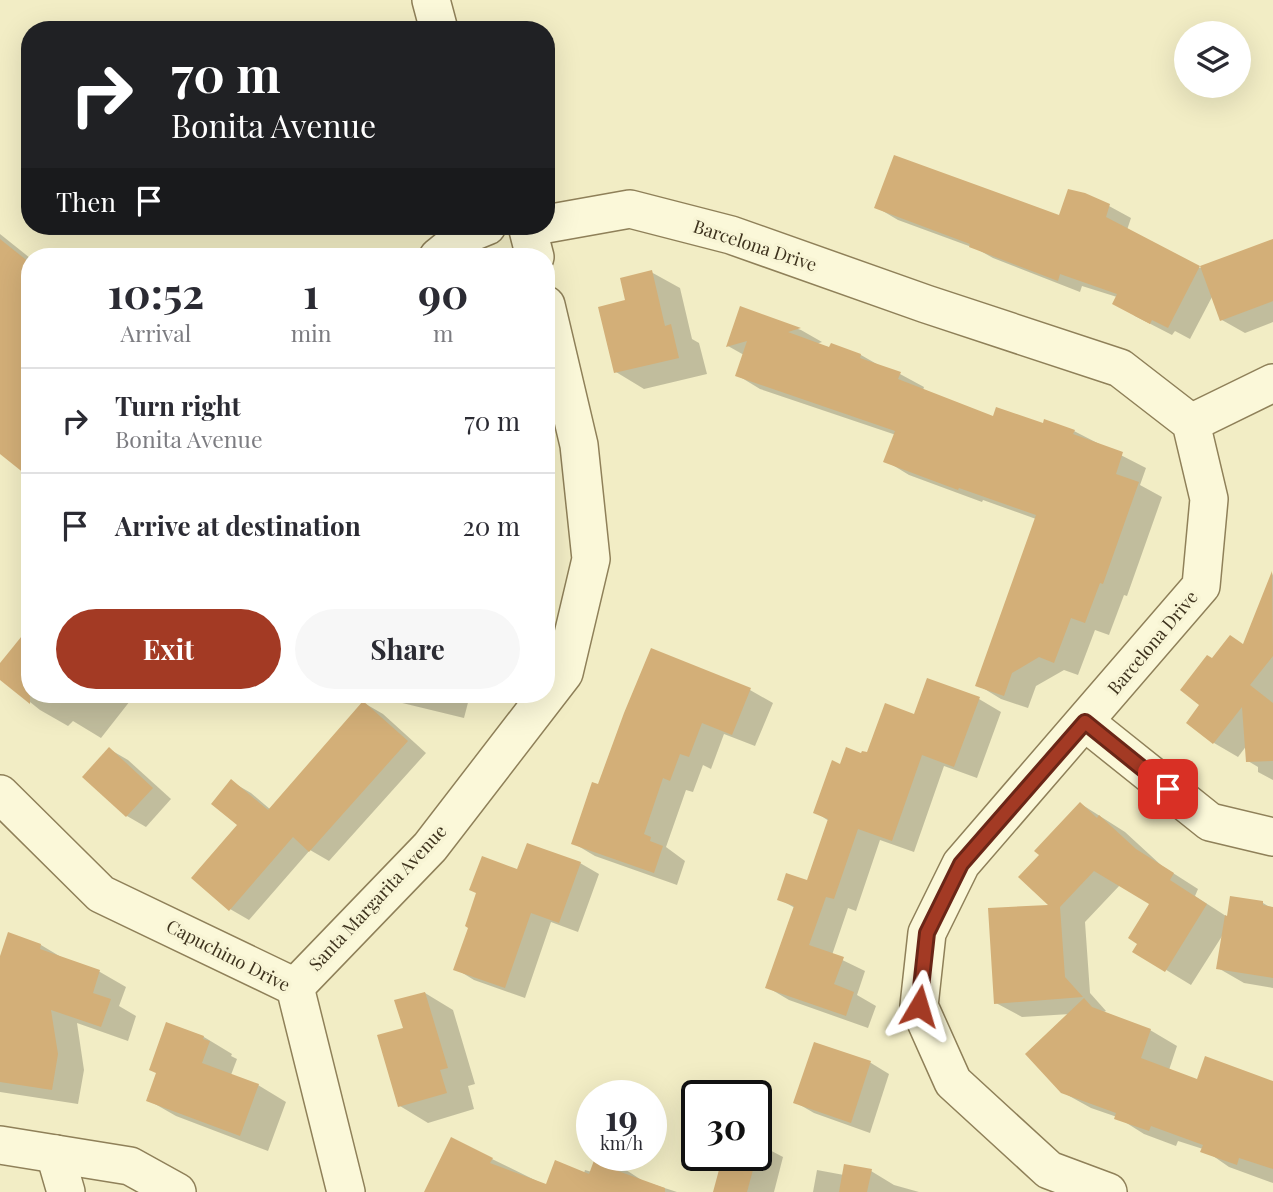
<!DOCTYPE html>
<html lang="en">
<head>
<meta charset="utf-8">
<style>
  body { margin:0; font-family:"Playfair Display",serif; background:#f7f7f7; color:#2b2b33; height:100vh; display:flex; flex-direction:column; font-size:26px; white-space:nowrap }
  * { box-sizing:border-box; margin:0 }
  p { font-size:23px; color:#7c7c81 }
  .icon { flex:none; width:38px; height:38px; fill:none; stroke:currentColor; stroke-width:2; stroke-linecap:round; stroke-linejoin:round }
  .map { position:relative; flex:1; overflow:hidden }
  .sheet { position:absolute; left:21px; top:248px; width:534px; height:455px; display:flex; flex-direction:column; background:#fff; border-radius:28px; box-shadow:0 7px 28px #0002 }
  .sheet>* { flex:none }
  .hud { position:absolute; left:21px; top:21px; width:534px; height:214px; border-radius:28px; box-shadow:0 7px 28px #0002; background:#202124; color:#fff; overflow:hidden }
  .fabs { position:absolute; left:1174px; top:21px; display:grid; gap:14px }
  .fabs a { display:grid; place-items:center; width:77px; height:77px; border-radius:50%; background:#fff; box-shadow:0 7px 28px #0002; font-size:35px }
  .speed { position:absolute; left:576px; top:1080px; display:flex; gap:14px; font-size:35px; font-weight:700; text-align:center }
  .speed>* { display:grid; place-content:center; width:91px; height:91px; border-radius:50%; background:#fff; box-shadow:0 7px 28px #0002; line-height:1 }
  .speed small { font-size:18px; font-weight:400 }
  .speed .limit { border:4px solid #111; border-radius:10px; background:#fff; color:#111 }
  .pin { position:absolute; display:grid; place-items:center; width:60px; height:60px; color:#fff; margin:-30px; border-radius:14px; box-shadow:0 4px 10px #0006 }
  .me { position:absolute; width:77px; margin:-38px; rotate:7deg; stroke-linejoin:round; filter:drop-shadow(0 0 5px #0008) }
  .turn { display:flex; align-items:center; gap:24px; height:147px; padding:0 35px; font-size:32px }
  .turn .icon { width:91px; height:91px; stroke-width:2.5 }
  .turn b { display:block; font-size:49px; line-height:60px }
  .then { display:flex; align-items:center; height:66px; padding:0 35px; background:#0003; gap:14px; font-size:26px }
  .eta { display:flex; justify-content:space-evenly; align-items:center; height:119px; text-align:center }
  .eta b { font-size:42px; font-weight:700; line-height:49px }
  .cta { display:flex; gap:14px; margin-top:auto; padding:14px 35px }
  .cta a { flex:1; height:80px; border-radius:42px; background:#a33a24; color:#fff; font-size:28px; font-weight:700; line-height:80px; text-align:center }
  .cta a+a { background:#f7f7f7; color:#2b2b33 }
  ul { padding:0; list-style:none }
  li { display:flex; align-items:center; gap:21px; height:105px; padding:0 35px; border-top:2px solid #e1e1e2 }
  li div { flex:1 }
  li b { display:block; font-size:26px }
  li em { font-style:normal }
  .map>svg:first-child { display:block }
</style>
</head>
<body>
<div class="map">
<svg width="1273" height="1192" viewBox="0 0 1273 1192">
  <rect width="100%" height="100%" fill="#f2edc5"/>
  <!-- shadow -->
  <g fill="#0003">
    <path d="M1069,191l40,15 22,12 -4,12 73,38 73,-27v81l-28,11 -23,-13 -9,-25 -23,44 -15,-8 -3,4 -37,-19 -18,-19 -35,-11 -2,6 -87,-34 -16,-9 -79,-29 -22,-13 184,10z"/>
    <path d="M0,234l30,24v217l-30,-23z"/>
    <path d="M651,272l29,16 12,51 7,4 8,31 -63,15 -28,-17 11,-70z"/>
    <path d="M741,309l60,21 21,12 -6,2 45,11 21,12 18,7 24,13 -1,3 71,28 80,13 72,37 -6,17 22,12 -35,99 -3,-1 -15,40 -14,-5 -17,45 -14,-5 -28,16 -8,22 -27,-9 -23,-14 58,-166 -53,-19 -1,2 -73,-27 -23,-14 10,-26 -136,-46 -23,-14 7,-20 -16,-9z"/>
    <path d="M1273,573v207l-15,-8v-5l-10,-6 -1,-16 -9,12 -24,-14 -12,-38 11,-45 31,-15z"/>
    <path d="M652,651l98,39 23,13 -18,43 -31,-12 -13,35 -8,-4 -10,27 -7,-2 -20,57 19,14 -8,24 -82,-29 -22,-13 26,-56z"/>
    <path d="M0,666l30,29h93l7,6 -29,37 -28,-17 -5,5 -28,-16 -40,-32z"/>
    <path d="M384,695h86l-6,23 -70,-17z"/>
    <path d="M979,699l22,13 -24,66 -33,-12 -30,86 -34,-12 -24,71 -8,-3 -16,47 33,16 -8,24 19,11 -8,22 -79,-28 -22,-13 28,-79 -16,-9 29,-17 21,-61 -14,-9 26,-46 27,-11 47,-39z"/>
    <path d="M364,703l19,11 43,39 -97,108 -19,-11 -61,70 -19,-11 9,-84 -7,-43 19,11 20,17z"/>
    <path d="M109,749l19,11 43,39 -25,28 -19,-11 -43,-39z"/>
    <path d="M1081,804l44,28 37,34 36,23 -3,7 34,22 34,-15 10,6v79l-29,-5 -26,-15 6,-35 -33,52 -56,-34 16,-47 -31,-19 -35,37 5,71 16,18 -2,1 46,18 27,16 -8,24 29,11 75,1v101l-44,-16 -26,-18 -25,-8 -2,5 -32,-12 -27,-17 -26,-9 -29,-16 8,-78 -48,3 -26,-14 57,-97 -12,-51z"/>
    <path d="M580,863l19,11 -21,58 -27,-10 -26,76 -51,-18 -18,-11 62,-98z"/>
    <path d="M41,945l25,15 34,12 26,15 -7,19 17,10 -8,25 -51,-18 7,47 -6,34 -78,-12v-131z"/>
    <path d="M425,993l28,17 22,74 -7,2 6,23 -46,14 -28,-17z"/>
    <path d="M167,1024l37,13 28,17 -1,2 6,3 -6,16 27,10 28,17 -18,49 -92,-35 -28,-16 9,-27z"/>
    <path d="M815,1044l56,19 18,11 -19,59 -56,-20 -19,-11z"/>
    <path d="M756,1143l27,14 -9,35h-59l9,-37h32z"/>
    <path d="M492,1159l55,27 37,-13 1,-3 7,2 28,-6 23,15 34,11h-241z"/>
    <path d="M817,1170l27,5 27,-4 23,14 25,7h-106z"/>
  </g>
  <!-- building -->
  <g fill="#d3af78">
    <path d="M894,155l165,60 9,-26 17,4 25,11 -4,13 94,49 -32,62 -16,-8 -2,4 -38,-20 5,-10 -57,-20 -2,7 -89,-34 1,-3 -96,-36z"/>
    <path d="M0,239l30,24v215l-30,-24z"/>
    <path d="M1273,239v62l-53,20 -20,-55z"/>
    <path d="M652,270l13,56 6,-2 8,34 -65,15 -16,-66 27,-7 -5,-22z"/>
    <path d="M740,306l61,22 -13,4 41,15 2,-4 30,11 -1,4 41,14 -3,7 95,37 3,-9 47,16 1,-4 31,11 -2,4 50,18 -7,22 23,8 -36,102 -3,-1 -15,40 -14,-5 -17,45 -15,-6 -27,16 -8,23 -29,-10 61,-171 -77,-27 -1,2 -75,-28 12,-31 -160,-55 12,-35 -21,6z"/>
    <path d="M1272,571l1,85 -23,29 23,18v58l-27,1 -4,-55 -29,37 -27,-21 13,-18 -19,-15 27,-35 5,3 18,-23 13,9z"/>
    <path d="M30,626v78l-30,-24v-17z"/>
    <path d="M651,648l100,40 -19,47 -30,-12 -13,34 -9,-3 -10,27 -7,-3 -19,56 7,3 -1,4 13,5 -9,27 -83,-29 21,-62 6,2 26,-71z"/>
    <path d="M927,678l53,19 -26,70 -32,-12 -30,86 -34,-12 -24,70 -8,-2 -17,48 35,12 -10,27 20,8 -8,24 -81,-28 29,-82 -17,-6 9,-27 21,7 21,-61 -15,-6 19,-53 8,4 6,-17 15,6 1,-2 5,1 18,-49 29,11z"/>
    <path d="M363,701l45,40 -99,111 -16,-15 -64,74 -38,-33 46,-53 -26,-21 20,-25 37,31z"/>
    <path d="M109,747l44,41 -27,29 -44,-40z"/>
    <path d="M1080,802l17,16 2,-3 37,34 38,24 -4,7 37,24 -42,68 -33,-20 5,-8 -9,-6 21,-34 -55,-33 -34,36 5,70 18,20 -89,7 -6,-96 60,-3 -30,-28 21,-22 -5,-4z"/>
    <path d="M527,843l54,19 -22,61 -28,-10 -26,75 -52,-18 15,-42 -3,-2 11,-33 -7,-3 13,-34 35,13z"/>
    <path d="M1230,896l33,5v4l10,2v71l-57,-9 9,-54 2,1z"/>
    <path d="M8,932l33,12 -1,5 60,21 -7,23 18,6 -10,28 -50,-17 7,44 -6,36 -52,-8v-126z"/>
    <path d="M425,992l23,76 -8,2 7,23 -49,14 -21,-72 26,-7 -9,-28z"/>
    <path d="M1084,998l8,9 59,22 -10,29 56,21 8,-23 68,25v88l-34,-11 -2,7 -37,-13 3,-7 -52,-19 -2,5 -35,-12 2,-6 -55,-20 -36,-39z"/>
    <path d="M166,1022l38,14 -1,3 7,2 -8,22 57,21 -19,52 -94,-35 10,-28 -7,-3z"/>
    <path d="M814,1042l57,19 -20,62 -58,-20z"/>
    <path d="M451,1137l42,21 -3,5 56,21 9,-24 34,14 7,-19 25,9 -3,7 47,17v4h-241z"/>
    <path d="M723,1155h34l-10,37h-34z"/>
    <path d="M844,1164l28,5 -5,23h-28z"/>
  </g>
  <g fill="none" stroke-linecap="round" stroke-linejoin="round">
    <defs>
      <g id="minor">
        <path d="M431,0l8,30"/>
        <path d="M546,224l84,-15 101,26 195,69 194,64 71,55 18,76 -8,87 -240,278 -34,69 -8,73 34,76 96,88 59,22"/>
        <path d="M527,226l8,31"/>
        <path d="M438,257l27,-22 22,-9"/>
        <path d="M1191,423l82,-40"/>
        <path d="M1085,722l125,100 63,15"/>
        <path d="M0,794l101,100 194,93 51,205"/>
        <path d="M295,987l135,-140 134,-174 27,-114 -12,-114 -33,-140"/>
        <path d="M0,1145l130,21 47,26"/>
        <path d="M55,1154l11,38"/>
      </g>
    </defs>
    <!-- minor casing -->
    <use href="#minor" stroke="#8f8059" stroke-width="40"/>
    <!-- minor -->
    <use href="#minor" stroke="#fbf8d9" stroke-width="37"/>
  </g>
  <g fill="none" stroke-linecap="round" stroke-linejoin="round">
    <defs>
      <path id="route" d="M919,1006l8,-73 34,-69 124,-142 83,67"/>
    </defs>
    <!-- route casing -->
    <use href="#route" stroke="#6a2617" stroke-width="18"/>
    <!-- route -->
    <use href="#route" stroke="#a33a24" stroke-width="12"/>
  </g>
  <g text-anchor="middle" stroke-width="7" stroke-linejoin="round" paint-order="stroke">
    <!-- street labels -->
    <g font-size="18" fill="#3e331e" stroke="#f8f5d5">
      <text transform="translate(755 246) rotate(18)" y="6">Barcelona Drive</text>
      <text transform="translate(1153 643) rotate(-50)" y="6">Barcelona Drive</text>
      <text transform="translate(378 898) rotate(-47)" y="6">Santa Margarita Avenue</text>
      <text transform="translate(228 956) rotate(27)" y="6">Capuchino Drive</text>
    </g>
  </g>
</svg>
<div class="fabs">
<a><svg class="icon" aria-label="layers" viewBox="0 0 24 24"><path d="M12 4l9 5-9 5-9-5zM3 14l9 5 9-5"/></svg></a>
</div>
<div class="speed"><div>19<small>km/h</small></div><div class="limit">30</div></div>
<div class="pin" style="left:1168px;top:789px;background:#d93025"><svg class="icon" aria-label="arrive" viewBox="0 0 24 24"><path d="M6 21V4h12l-3 4 3 4H6"/></svg></div>
<svg class="me" style="left:919px;top:1006px" viewBox="-20 -20 40 40"><path d="M0-17L14 15 0 8-14 15z" fill="#a33a24" stroke="#fff" stroke-width="4"/></svg>
<div class="hud">
<div class="turn"><svg class="icon" aria-label="right" viewBox="0 0 24 24"><path d="M7 20v-9h11M14 6l5 5-5 5"/></svg><div><b>70 m</b>Bonita Avenue</div></div>
<div class="then">Then<svg class="icon" aria-label="arrive" viewBox="0 0 24 24"><path d="M6 21V4h12l-3 4 3 4H6"/></svg></div>
</div>
<section class="sheet">
<div class="eta">
<div><b>10:52</b><p>Arrival</p></div>
<div><b>1</b><p>min</p></div>
<div><b>90</b><p>m</p></div>
</div>
<ul>
<li><svg class="icon" aria-label="right" viewBox="0 0 24 24"><path d="M7 20v-9h11M14 6l5 5-5 5"/></svg><div><b>Turn right</b><p>Bonita Avenue</p></div><em>70 m</em></li>
<li><svg class="icon" aria-label="arrive" viewBox="0 0 24 24"><path d="M6 21V4h12l-3 4 3 4H6"/></svg><div><b>Arrive at destination</b></div><em>20 m</em></li>
</ul>
<div class="cta"><a>Exit</a><a>Share</a></div>
</section>
</div>
</body>
</html>
